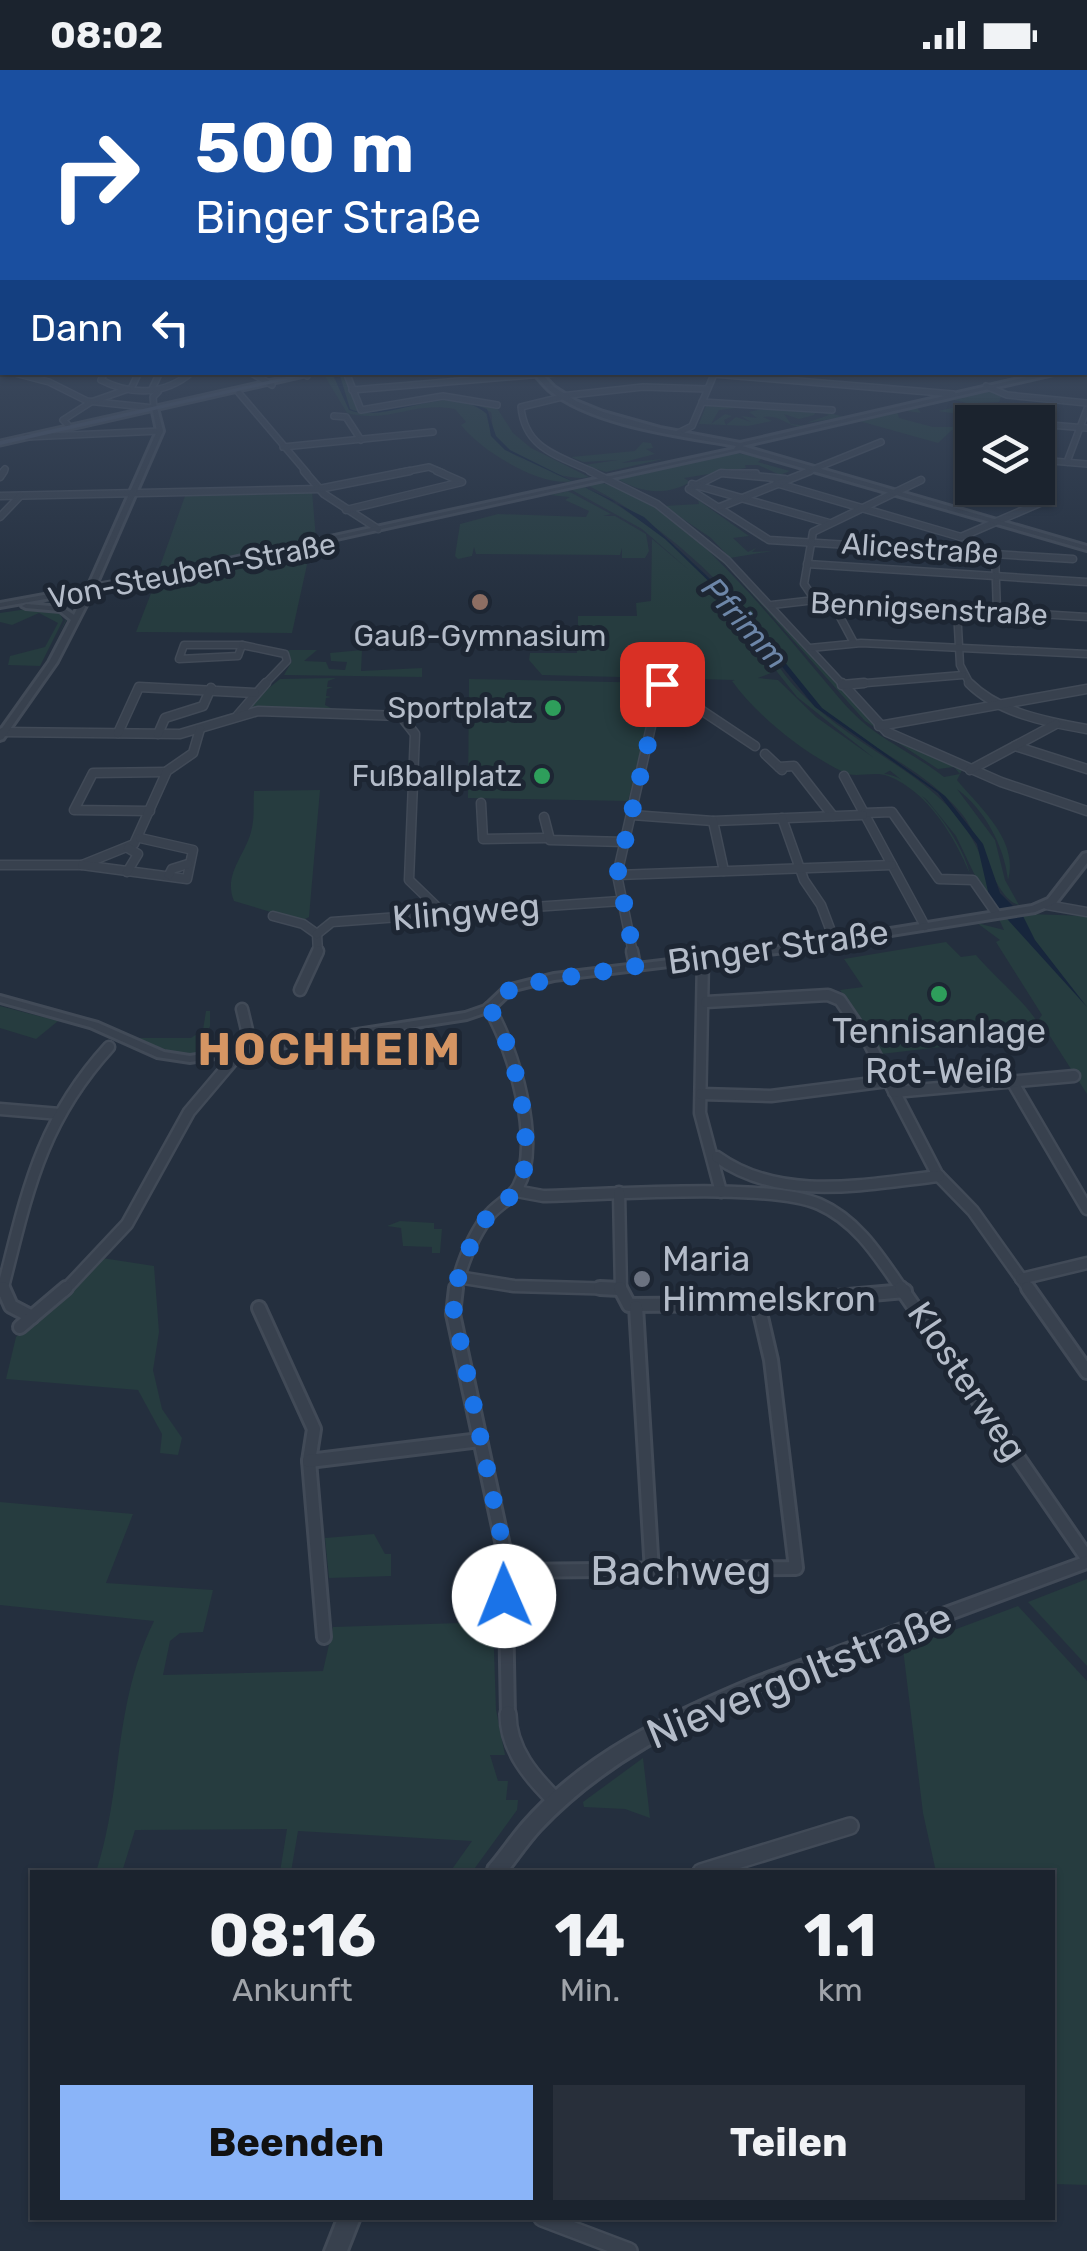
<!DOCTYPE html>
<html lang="de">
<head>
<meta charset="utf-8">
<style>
  body { margin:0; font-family:Rubik,sans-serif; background:#282f3a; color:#f1f3f6; height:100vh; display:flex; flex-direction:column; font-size:38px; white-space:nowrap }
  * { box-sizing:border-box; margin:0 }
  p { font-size:32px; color:#a0a4aa }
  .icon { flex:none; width:55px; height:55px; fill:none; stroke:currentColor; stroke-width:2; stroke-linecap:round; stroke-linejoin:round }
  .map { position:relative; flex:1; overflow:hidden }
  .drawer { position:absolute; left:30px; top:1800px; width:1025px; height:350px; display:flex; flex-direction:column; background:#1b232e; border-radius:0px; box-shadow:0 2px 8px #0004,0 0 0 2px #39404a }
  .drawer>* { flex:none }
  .banner { position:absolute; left:0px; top:0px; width:1088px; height:305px; box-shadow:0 2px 8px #0004,0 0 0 2px #39404a; background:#1a4fa0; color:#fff; overflow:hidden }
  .controls { position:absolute; left:955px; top:335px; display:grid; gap:20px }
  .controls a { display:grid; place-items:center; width:100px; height:100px; border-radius:0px; background:#1b232e; box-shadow:0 2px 8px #0004,0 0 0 2px #39404a; font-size:50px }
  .pin { position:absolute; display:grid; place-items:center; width:85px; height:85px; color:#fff; margin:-42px; border-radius:20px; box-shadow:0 5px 15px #0006 }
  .me { position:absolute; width:110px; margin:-55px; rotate:359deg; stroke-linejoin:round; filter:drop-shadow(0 0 8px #0008) }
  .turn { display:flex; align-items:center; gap:35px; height:210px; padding:0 30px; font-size:45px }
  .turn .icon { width:130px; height:130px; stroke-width:2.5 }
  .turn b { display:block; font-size:70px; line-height:85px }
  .then { display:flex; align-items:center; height:95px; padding:0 30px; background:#0003; gap:20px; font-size:38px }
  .eta { display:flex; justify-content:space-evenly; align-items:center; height:170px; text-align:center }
  .eta b { font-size:60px; font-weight:700; line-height:70px }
  .action { display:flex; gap:20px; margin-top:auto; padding:20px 30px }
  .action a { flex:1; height:115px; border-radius:0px; background:#8ab4f8; color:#111; font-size:40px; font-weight:700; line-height:115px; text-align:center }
  .action a+a { background:#282f3a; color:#f1f3f6 }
  .status { display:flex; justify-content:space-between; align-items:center; height:70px; padding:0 50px; background:#1b232e; direction:ltr }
  .status svg { height:28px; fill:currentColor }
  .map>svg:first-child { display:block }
</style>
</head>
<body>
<div class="status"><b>08:02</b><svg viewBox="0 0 49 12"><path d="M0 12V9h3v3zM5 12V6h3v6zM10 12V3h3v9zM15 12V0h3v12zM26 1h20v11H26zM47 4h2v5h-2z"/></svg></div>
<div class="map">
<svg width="1087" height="2181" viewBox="0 0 1087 2181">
  <rect width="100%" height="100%" fill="#242f3e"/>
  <!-- green -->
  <g fill="#263c3f">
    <path d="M323,303l13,3 14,33 -11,-36h4l19,38 81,-14 52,8 18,28 18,15 58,29c-24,6 -80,-18 -94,-41 -4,-8 -2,-16 -4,-24l-19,-7 14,7c6,43 50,54 87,69 -32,7 -93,-31 -112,-56l5,-3 -11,-13c-42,-8 -67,15 -108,4z"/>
    <path d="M986,318l16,6 -3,8 -21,1 -2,8 14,1 -1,-9h9l-9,16 -51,-8 33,-7 -17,-4 -37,8 4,5 -21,-3z"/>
    <path d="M707,333l47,3 -35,4 -8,14 14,-10 7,2 -8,4 2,5 10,-8 15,5 -10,-6 16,2 -8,-6c23,-7 65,-6 94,5l-37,6 23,-8 -13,-4 -2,4 -15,4 -15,-5 7,10 17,2c-20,4 -27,-13 -45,-9l9,4 -24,5 -49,-2z"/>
    <path d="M897,341l2,7 34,9h39v5l-20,-2 -14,13 -79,-22z"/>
    <path d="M643,372l8,1 2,5 -7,1 9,5 -34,9 42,-4 -57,13 -22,-7 34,-5 -35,2 -12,-5 64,-6z"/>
    <path d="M726,381l37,7 -5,4 32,9 -10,4 -22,-10h-13l1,3 -62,10 6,4c-25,15 -51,10 -72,-3l99,-26 15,1 -12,-2z"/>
    <path d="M601,413c85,15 196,169 249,227 27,29 64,43 94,67l16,-3 -6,-7 -16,2 -73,-48 -137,-154 -75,-61 -27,-16 29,15 76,61 149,163 82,41 -5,10c23,28 62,60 51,100 -4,-35 -24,-71 -51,-91l38,51 10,40 14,25c-25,-6 -38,-69 -58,-92 -38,-46 -96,-66 -139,-104 -29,-26 -48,-58 -71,-89 -43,-55 -102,-103 -162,-134z"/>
    <path d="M585,417c61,31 118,79 162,134 19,24 33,52 55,73 71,73 174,88 190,205l-12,-13 -24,-50 -29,-36 -130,-103 -53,-67 27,43 -13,5 20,2 38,37 75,53 -7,4c33,1 80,70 86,100 -15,-36 -41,-82 -82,-98 -13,-5 -33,2 -43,-3 -41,-20 -86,-55 -113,-92l3,-1 -193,-5 -13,-15 1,-7h47v-7h-12l13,-3v-27h59l-1,-13 15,-2 1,-62 37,31 -47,-41 -70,-39z"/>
    <path d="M312,421l4,48 -158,33 27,-76z"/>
    <path d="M568,421l43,23 -8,2h12l31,18 3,17 -4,7h-23v-10l-2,7 -144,-1 -2,-7 -2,9 -14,3 -3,-3 5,-32 38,-10 88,3 3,-6 -24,-11 5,-3 -20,-2z"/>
    <path d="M698,430l51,36 -16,2 15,14 8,-4 -4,4 20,-1 -42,7 -19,-20 -47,-32 35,-2z"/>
    <path d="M310,481l-18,82 -156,-1 19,-49z"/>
    <path d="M27,539c14,1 32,-3 40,10l-8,15 7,-15 -7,-7 4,8 -23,46 -32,-1 2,-9 35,-9 13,-24 -19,-10 -27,12 -12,-3v-9z"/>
    <path d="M290,580h27l-13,11 22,1 3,7 16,1 2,-8 -16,-1 -1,-8 32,-3 -1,21 61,-3v9l-138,-2 8,-14 -6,-10z"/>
    <path d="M336,608l-8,3 -1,6h6l-6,2 -1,7 5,1 -5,1 -1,7 6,3h-87l36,-29z"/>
    <path d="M469,609l190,4 -31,118 -160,-3z"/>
    <path d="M320,720l-11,127 -8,4 -67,-20c-11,-26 11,-46 17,-69 4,-14 2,-27 3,-41z"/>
    <path d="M1028,844l59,2v178l-48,-75 3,-4 -46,-73 4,-2 -23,-17 27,7 -6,-13z"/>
    <path d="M946,872l15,15 15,-2c17,21 64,59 67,80l-162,19 -41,-64 23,-3 -19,-28z"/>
    <path d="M0,936l58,15 -22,18 -36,-11z"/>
    <path d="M206,941h4v15l-11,28 -30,-3 -33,-13h55l12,-8z"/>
    <path d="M400,1151l34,2v6h8l-2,24h-8v-6l-29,-1 -2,-18 -14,-2z"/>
    <path d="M102,1188l52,8 5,66 -6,38 9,39 20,29 -4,17 -18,-2 2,-19 -24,-44 -132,-11 10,-42z"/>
    <path d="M0,1432l133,12 -27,69 107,7 -10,42 -23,1 -10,8 -7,34 160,-4 10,-44 160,-5 3,88 9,45h-15l8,26h10l-2,19h12l-1,10 -45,62h-22l22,-31 -174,-10 -7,41h-11l7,-43 -152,1 -13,42h-26c28,-87 16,-164 58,-251l-154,-16z"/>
    <path d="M374,1464l11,20h6v22l-62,2 -4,-40z"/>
    <path d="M1087,1509v87l-59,-64z"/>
    <path d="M1018,1536l69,75v504l-34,-1 -1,-312h-116l-13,-59 -20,-164z"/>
    <path d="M643,1688l7,60 -25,-9 -41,-2 -1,-5z"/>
  </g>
  <!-- water -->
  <path fill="#17263c" d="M332,303h7l11,36c20,9 43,-3 64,-6 25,-4 50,-3 73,6l9,27 14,14 134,67 96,90 82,101 123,88 38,48 17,49 23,23 12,24 52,67 -97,-107 -13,-56 -39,-51 -123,-86 -89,-109 -61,-59 -53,-39 -107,-50 -14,-14 -4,-22c-41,-35 -95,11 -138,-4z"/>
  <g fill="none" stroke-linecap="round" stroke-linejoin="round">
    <defs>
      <g id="minor-far5">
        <path d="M11,302l38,10 38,19 67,7 -1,-11 5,-5"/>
        <path d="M105,302l-4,8c31,16 64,15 91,-8"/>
        <path d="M250,302l22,13"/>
        <path d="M302,302l5,4"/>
        <path d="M346,302l15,38 82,-14 54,9"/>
        <path d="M714,304l239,20"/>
        <path d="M986,316l21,9 80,8"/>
        <path d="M131,319l8,-17"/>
        <path d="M352,320l216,-18"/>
        <path d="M151,321l9,-19"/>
        <path d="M239,323l68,80"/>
        <path d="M561,326l82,-9 64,2"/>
        <path d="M562,327l-41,10c4,43 39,49 74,66"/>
        <path d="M702,332l130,8"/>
        <path d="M334,346l12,1 15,23"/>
        <path d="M994,350l29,2"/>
        <path d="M1038,354l48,4"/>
        <path d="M68,355l-5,-5 28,-18 37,-13"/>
        <path d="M678,363l14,-7 23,-54"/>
        <path d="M26,367l134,-6"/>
        <path d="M283,377l150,-15"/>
        <path d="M960,379l12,2"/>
        <path d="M1052,391l35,3"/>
        <path d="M1067,392l20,-53"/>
        <path d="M2,403l3,-4"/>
        <path d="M398,403l31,-6 14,6"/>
        <path d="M721,403h35"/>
        <path d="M804,403l77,-31"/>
      </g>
      <g id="minor-far4">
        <path d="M304,401l20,23 54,35"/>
        <path d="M590,401l67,33 70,56 117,126"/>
        <path d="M0,407l4,-6"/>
        <path d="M785,409l-64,-6 -32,16 80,51 304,19"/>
        <path d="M776,413l185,54"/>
        <path d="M692,414l137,39"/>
        <path d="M0,426l319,-7 91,-18"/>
        <path d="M720,437l90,-36"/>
        <path d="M346,440l116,-28 -25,-11"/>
        <path d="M0,447l20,-21"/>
        <path d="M961,467l81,-35"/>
        <path d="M995,484l2,58"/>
        <path d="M807,494l280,18"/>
        <path d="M815,530l-11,-16 9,-52 108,-52"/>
        <path d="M832,532l22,41"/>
        <path d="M772,535l43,-5 272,17"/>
        <path d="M957,539l3,56 11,21"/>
        <path d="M184,575h58l-4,11 -59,3z"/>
        <path d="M242,575l43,9 2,7 -24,25"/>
        <path d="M810,578l51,-5 226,11"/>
        <path d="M842,615l121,-10"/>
        <path d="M661,616l1,-6"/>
      </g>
      <g id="minor-far3">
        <path d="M842,613l45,49 114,50 86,29"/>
        <path d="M969,613c30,30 77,39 118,46"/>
        <path d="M842,615l22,-2"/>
        <path d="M659,637l42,3 54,36"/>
        <path d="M238,645l28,-32"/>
        <path d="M879,656l208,-37"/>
        <path d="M3,662l177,2 78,-23 143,5 14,18 -6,146 29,28"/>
        <path d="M118,663l21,-46 116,6"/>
        <path d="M158,664l7,-16 38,-12 8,-18"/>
        <path d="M1015,676l72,23"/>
        <path d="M765,684l17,16"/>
        <path d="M779,697l15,-1 39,50"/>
        <path d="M970,700l86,-46"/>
        <path d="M844,706l81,150"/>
        <path d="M481,733l2,36 63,-1"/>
        <path d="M150,741l-76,-1 19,-37 73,-1"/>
        <path d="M865,743l27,-1 47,67 34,1 23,33"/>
        <path d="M632,745l81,6 150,-6"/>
        <path d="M544,747l6,23 75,2"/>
        <path d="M782,748l22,62 17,25 14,37"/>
        <path d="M713,751l11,50"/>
        <path d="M0,795h82l52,-21 33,-73 26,-18 7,-24"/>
        <path d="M82,795l105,14 6,-29 -53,-12"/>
        <path d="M127,802l11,-18 -10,-6"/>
        <path d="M169,805l3,-6 16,-5"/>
        <path d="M617,805l275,-10"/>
        <path d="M1047,835l40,7"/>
        <path d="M273,846l30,8 14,10 1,19"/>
        <path d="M317,864l15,-12 94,-7 12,-7 24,4 159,-11"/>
        <path d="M633,883l-16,-78 44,-192"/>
      </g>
      <g id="minor-far2">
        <path d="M632,881l3,15"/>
        <path d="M703,888l-3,155 21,79"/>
        <path d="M300,920l18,-39"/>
        <path d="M706,932l122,-7 12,5 28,41 69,133 36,37 57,80"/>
        <path d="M242,939l10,42"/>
        <path d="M1012,1011l75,128"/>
        <path d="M894,1022l180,-16"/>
        <path d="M701,1024l70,2 117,-15"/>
        <path d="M0,1039l60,5"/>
        <path d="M717,1087c64,46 149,27 222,19"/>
        <path d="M516,1121l27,5c62,-1 225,-14 276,8 39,17 61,54 84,87"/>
        <path d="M619,1122l2,99"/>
        <path d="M458,1207l56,9 106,3"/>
        <path d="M1021,1209l66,-16"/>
        <path d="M2,1221c25,-97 37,-167 107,-244"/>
        <path d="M64,1221l63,-67 62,-112 49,-58"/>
        <path d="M455,1221c7,-27 17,-56 35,-77 9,-10 22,-16 28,-27 24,-43 -5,-140 -29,-179"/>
      </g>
      <g id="minor-far1">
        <path d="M3,1218l8,18 21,11"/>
        <path d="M456,1218l-3,26 52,241 3,161"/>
        <path d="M600,1218l20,1"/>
        <path d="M620,1218l9,17 129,-1 147,-13"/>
        <path d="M901,1218l186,270"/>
        <path d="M1028,1218l59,84"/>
        <path d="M636,1237l16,265"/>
        <path d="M259,1238l55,121 -5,32 15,176"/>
        <path d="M20,1257l46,-39"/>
        <path d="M309,1391l171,-21"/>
        <path d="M506,1501l290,-3 -25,-208 -13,-56"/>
      </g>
      <g id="minor">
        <path d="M508,1644c0,36 24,63 48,87"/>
        <path d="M701,1802l149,-46"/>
        <path d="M542,2148l87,33"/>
      </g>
      <g id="tertiary">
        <path d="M1085,255l2,1v4l-2,-1z"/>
        <path d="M1085,300h2v4l-5,-2h3z"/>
        <path d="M533,302h7l14,15 22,14 27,11 57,16 80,15 309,-71h13l-320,74 345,100v4l-347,-100 -585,129 -61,11 -37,72 -54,77 -3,1v-9l49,-69 22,-42 -11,-9 -34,-3 -4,-2 4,-2 36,3 12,8 11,-23 -85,15v-4l88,-16 69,-156 -5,-24 5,1 6,23 -67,154 59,-10 579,-126 2,-3c-55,-10 -143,-20 -187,-56 -5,-5 -11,-12 -16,-18z"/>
        <path d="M1087,783v10l-31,40 -21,9 -250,40 -231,28 -40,10 -21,20 -26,9 -277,43 -33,-5 -67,-30 -90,-25v-6l98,27 66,29 26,4 275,-43 20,-7 21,-20 48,-12 231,-28 247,-40 16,-7 35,-45z"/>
        <path d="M1087,1486v12l-321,120c-84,36 -163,75 -226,142 -12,13 -22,28 -33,42h-20l2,-6c12,-14 22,-29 34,-43 61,-70 147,-110 231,-145z"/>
        <path d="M338,2148h22l-13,33h-22z"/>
      </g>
      <path id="secondary" d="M308,302h14l-322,73v-4z"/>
    </defs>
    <!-- minor-far5 casing -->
    <use href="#minor-far5" stroke="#414a57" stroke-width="8"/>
    <!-- minor-far4 casing -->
    <use href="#minor-far4" stroke="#414a57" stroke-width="9"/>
    <!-- minor-far3 casing -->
    <use href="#minor-far3" stroke="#414a57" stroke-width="11"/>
    <!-- minor-far2 casing -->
    <use href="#minor-far2" stroke="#414a57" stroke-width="15"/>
    <!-- minor-far1 casing -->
    <use href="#minor-far1" stroke="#414a57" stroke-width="18"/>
    <!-- minor casing -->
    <use href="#minor" stroke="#414a57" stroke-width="20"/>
    <!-- tertiary casing -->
    <use href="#tertiary" stroke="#414a57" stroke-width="6"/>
    <!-- secondary casing -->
    <use href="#secondary" stroke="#414a57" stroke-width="5"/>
    <!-- minor-far5 -->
    <use href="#minor-far5" stroke="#38414e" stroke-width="5"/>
    <!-- minor-far4 -->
    <use href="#minor-far4" stroke="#38414e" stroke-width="6"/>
    <!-- minor-far3 -->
    <use href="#minor-far3" stroke="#38414e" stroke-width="8"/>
    <!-- minor-far2 -->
    <use href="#minor-far2" stroke="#38414e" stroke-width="10"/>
    <!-- minor-far1 -->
    <use href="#minor-far1" stroke="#38414e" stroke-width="12"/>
    <!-- minor -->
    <use href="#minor" stroke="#38414e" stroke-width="15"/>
    <!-- tertiary -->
    <use href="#tertiary" fill="#38414e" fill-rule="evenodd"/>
    <!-- secondary -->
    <use href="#secondary" fill="#465061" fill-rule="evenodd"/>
  </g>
  <!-- sky -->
  <linearGradient id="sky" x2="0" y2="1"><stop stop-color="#141a22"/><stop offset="0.43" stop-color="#3f4d63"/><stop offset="1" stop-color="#3f4d63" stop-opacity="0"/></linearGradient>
  <rect width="1087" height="539" fill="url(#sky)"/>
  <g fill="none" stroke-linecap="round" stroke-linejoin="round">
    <!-- route -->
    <path stroke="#1a73e8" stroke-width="18" stroke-dasharray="0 32.4" d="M504,1526l1,-41 -52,-249c0,-24 21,-75 37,-92 9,-10 22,-16 28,-27 21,-34 -5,-150 -29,-179l25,-22 122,-20 -18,-95 44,-187"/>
  </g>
  <!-- markers -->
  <circle fill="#8d6e63" stroke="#1d2633" stroke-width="4" cx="480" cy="532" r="10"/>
  <g fill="#2e9e5b" stroke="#1d2633" stroke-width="4">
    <circle cx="553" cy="638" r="10"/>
    <circle cx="542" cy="706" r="10"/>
    <circle cx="939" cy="924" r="10"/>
  </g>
  <circle fill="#6b7280" stroke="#1d2633" stroke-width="4" cx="642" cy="1209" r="10"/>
  <g text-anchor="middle" stroke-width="10" stroke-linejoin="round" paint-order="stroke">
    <!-- far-street labels -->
    <g font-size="30" fill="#b4bcc9" stroke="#1d2633">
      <text transform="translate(920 479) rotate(4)" y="10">Alicestraße</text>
      <text transform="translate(192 501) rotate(-11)" y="10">Von-Steuben-Straße</text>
      <text transform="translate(929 539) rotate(3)" y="10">Bennigsenstraße</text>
    </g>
    <!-- far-poi labels -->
    <g font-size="30" fill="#b4bcc9" stroke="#1d2633" text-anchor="end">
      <text x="480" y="576" text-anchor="middle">Gauß-Gymnasium</text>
      <text x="533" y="648">Sportplatz</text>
      <text x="522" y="716">Fußballplatz</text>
    </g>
    <!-- far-water labels -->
    <g font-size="32" font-style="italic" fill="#6d86a8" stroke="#1d2633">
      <text transform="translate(745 553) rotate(48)" y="11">Pfrimm</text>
    </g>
    <!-- street labels -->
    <g font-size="35" fill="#b4bcc9" stroke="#1d2633">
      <text transform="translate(466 842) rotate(-5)" y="12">Klingweg</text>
      <text transform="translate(778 877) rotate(-8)" y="12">Binger Straße</text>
      <text transform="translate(967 1311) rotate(56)" y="12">Klosterweg</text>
    </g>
    <!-- poi labels -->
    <g font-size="35" fill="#b4bcc9" stroke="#1d2633">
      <text x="939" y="973">Tennisanlage<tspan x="939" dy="40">Rot-Weiß</tspan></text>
      <text x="662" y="1201" text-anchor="start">Maria<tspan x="662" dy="40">Himmelskron</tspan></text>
    </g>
    <!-- near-street labels -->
    <g font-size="42" fill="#b4bcc9" stroke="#1d2633">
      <text x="681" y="1515">Bachweg</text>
      <text transform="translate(799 1605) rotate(-22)" y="15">Nievergoltstraße</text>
    </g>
    <!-- district labels -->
    <g font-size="45" font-weight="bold" letter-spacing="2.5" fill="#d59563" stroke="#1d2633">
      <text x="330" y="995">HOCHHEIM</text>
    </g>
  </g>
</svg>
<div class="controls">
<a><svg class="icon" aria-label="layers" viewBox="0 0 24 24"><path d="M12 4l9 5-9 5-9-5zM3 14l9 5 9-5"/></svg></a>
</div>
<div class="pin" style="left:662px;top:614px;background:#d93025"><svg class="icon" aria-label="arrive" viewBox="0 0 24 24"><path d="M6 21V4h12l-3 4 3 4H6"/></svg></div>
<svg class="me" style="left:504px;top:1526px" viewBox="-20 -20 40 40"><circle r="19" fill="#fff"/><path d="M0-13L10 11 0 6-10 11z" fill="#1a73e8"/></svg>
<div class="banner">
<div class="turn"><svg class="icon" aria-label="right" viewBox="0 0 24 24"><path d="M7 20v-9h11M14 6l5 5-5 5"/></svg><div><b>500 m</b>Binger Straße</div></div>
<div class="then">Dann<svg class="icon" aria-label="left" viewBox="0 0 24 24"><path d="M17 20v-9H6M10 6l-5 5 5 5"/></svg></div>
</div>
<section class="drawer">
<div class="eta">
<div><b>08:16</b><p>Ankunft</p></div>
<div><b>14</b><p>Min.</p></div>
<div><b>1.1</b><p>km</p></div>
</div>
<div class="action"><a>Beenden</a><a>Teilen</a></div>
</section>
</div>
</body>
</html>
